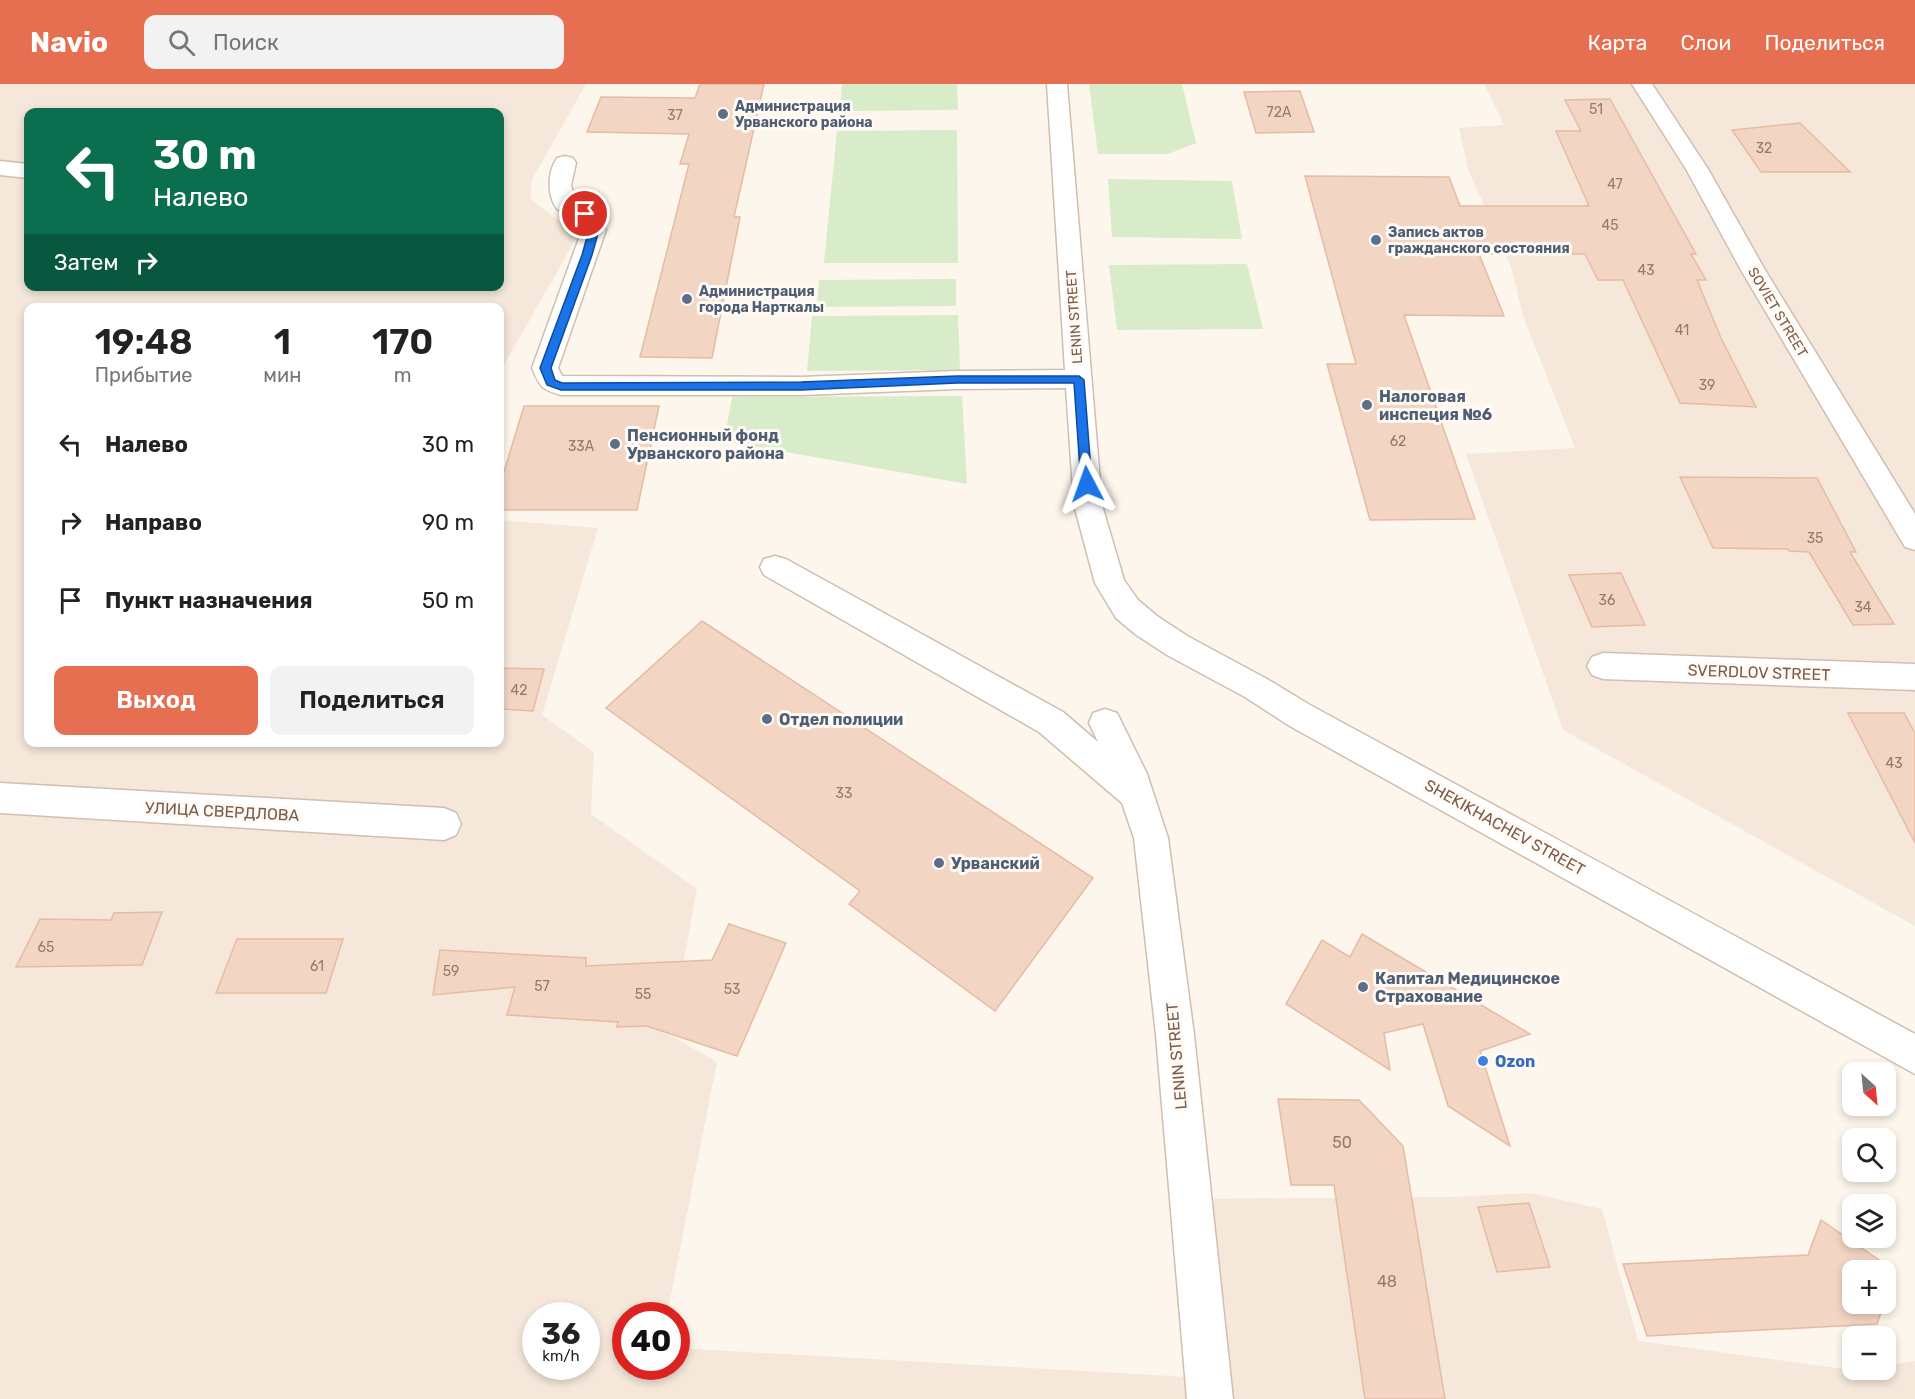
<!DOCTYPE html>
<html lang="ru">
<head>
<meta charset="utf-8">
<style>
  body { margin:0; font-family:Rubik,sans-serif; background:#f2f2f2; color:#222; height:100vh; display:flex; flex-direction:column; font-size:22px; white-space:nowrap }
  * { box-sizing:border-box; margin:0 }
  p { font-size:20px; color:#767676 }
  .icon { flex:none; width:33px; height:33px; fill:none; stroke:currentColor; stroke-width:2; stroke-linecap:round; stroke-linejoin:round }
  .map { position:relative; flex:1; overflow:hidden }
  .panel { position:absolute; left:24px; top:219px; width:480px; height:444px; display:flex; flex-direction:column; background:#fff; border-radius:12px; box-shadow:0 3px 9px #0003 }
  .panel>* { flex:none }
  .guide { position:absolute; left:24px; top:24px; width:480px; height:183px; border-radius:12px; box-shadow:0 3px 9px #0003; background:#0b6e4f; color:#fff; overflow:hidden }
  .needle { width:39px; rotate:153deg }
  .fabs { position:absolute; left:1842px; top:978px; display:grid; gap:12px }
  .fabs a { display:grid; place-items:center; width:54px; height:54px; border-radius:12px; background:#fff; box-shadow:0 3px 9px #0003; font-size:30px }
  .speed { position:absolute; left:522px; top:1218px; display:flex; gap:12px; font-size:30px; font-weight:700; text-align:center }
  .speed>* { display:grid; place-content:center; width:78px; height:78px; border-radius:50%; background:#fff; box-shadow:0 3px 9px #0003; line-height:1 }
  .speed small { font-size:15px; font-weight:400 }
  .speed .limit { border:9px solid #d22; background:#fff; color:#111 }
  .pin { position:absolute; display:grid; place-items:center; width:51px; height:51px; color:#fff; margin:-26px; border:3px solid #fff; border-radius:50%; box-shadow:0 2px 6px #0007 }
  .me { position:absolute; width:66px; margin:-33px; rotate:356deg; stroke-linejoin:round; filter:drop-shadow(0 0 4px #0008) }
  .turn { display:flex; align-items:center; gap:21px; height:126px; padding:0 30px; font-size:27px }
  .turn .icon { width:78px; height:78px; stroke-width:2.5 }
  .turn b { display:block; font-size:42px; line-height:51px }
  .then { display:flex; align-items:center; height:57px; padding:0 30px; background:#0003; gap:12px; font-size:22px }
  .eta { display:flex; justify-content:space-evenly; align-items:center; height:102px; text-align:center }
  .eta b { font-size:36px; font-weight:600; line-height:42px }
  .cta { display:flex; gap:12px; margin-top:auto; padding:12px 30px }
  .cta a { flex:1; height:69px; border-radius:12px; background:#e76f51; color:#fff; font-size:24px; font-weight:600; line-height:69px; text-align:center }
  .cta a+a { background:#f2f2f2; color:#222 }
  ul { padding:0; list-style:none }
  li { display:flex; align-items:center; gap:18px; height:78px; padding:0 30px }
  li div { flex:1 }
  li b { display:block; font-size:22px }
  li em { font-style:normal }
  header { display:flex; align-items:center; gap:36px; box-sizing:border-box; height:84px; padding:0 30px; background:#e76f51; color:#fff }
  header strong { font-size:28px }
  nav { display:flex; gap:33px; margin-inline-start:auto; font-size:21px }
  .search { width:420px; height:54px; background:#f2f2f2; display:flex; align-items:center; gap:15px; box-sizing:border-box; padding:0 21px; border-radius:12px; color:#767676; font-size:22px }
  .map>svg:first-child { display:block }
</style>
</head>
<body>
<header>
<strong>Navio</strong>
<div class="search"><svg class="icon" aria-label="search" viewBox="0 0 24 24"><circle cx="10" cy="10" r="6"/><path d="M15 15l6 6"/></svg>Поиск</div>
<nav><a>Карта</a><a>Слои</a><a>Поделиться</a></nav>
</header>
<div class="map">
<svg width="1915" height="1315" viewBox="0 0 1915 1315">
  <rect width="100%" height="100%" fill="#fdf6ec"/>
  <!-- residential -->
  <g fill="#f5e8da" fill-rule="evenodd">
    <path d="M0,0h586l-54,96 -2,19 48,36 -78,137v-64h-472v434h472v-222l98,8 -56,187 52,37 -3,62 106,75 -27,146 47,27 -50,253 -41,1v50h50l1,-18 530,30 -18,-179 263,-2 79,-4 71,16 36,132 214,29h34v-4l29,-5v38h-1915zM28,28h472v174h-472zM536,1232h50v50h-50z"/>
    <path d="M1484,0h431v842l-352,-196 -97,-276 109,-6 -52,-132 -12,-49 -43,-98 -9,-41 45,-3z"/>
  </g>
  <!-- green -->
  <g fill="#d8ecc9">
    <path d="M842,0h115l1,26 -118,1z"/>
    <path d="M1089,0h93l14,59 -28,11h-70z"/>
    <path d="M957,46l1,133h-134l13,-132z"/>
    <path d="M1108,95l124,2 10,58 -130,-2z"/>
    <path d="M1247,180l16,65 -146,1 -8,-65z"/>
    <path d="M956,195v27l-139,1 2,-27z"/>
    <path d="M958,231l2,55 -153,1 5,-55z"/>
    <path d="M962,312l5,88 -243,-43 8,-44z"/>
  </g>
  <!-- building -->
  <g fill="#f3d5c3" stroke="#e6bba3" stroke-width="1.5">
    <path d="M700,0h64l-30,133h6l-28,141 -72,-1 49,-193h-9l9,-30 -102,-2 14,-35 94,1z"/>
    <path d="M1300,7l14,41 -58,1 -12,-41z"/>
    <path d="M1610,15l86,155h-5l15,26h-9l24,58 35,69 -76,-4 -57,-123h-25l-13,-26h-106l25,62 -100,-1 71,204 -105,1 -43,-156h29l-51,-188 144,1 11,29h129l-33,-75h25l-16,-31z"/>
    <path d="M1800,39l50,49h-89l-29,-42z"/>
    <path d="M524,322h135l-22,104h-137v-25z"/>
    <path d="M1680,393l137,1 39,74h-6l44,72 -41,1 -44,-73 -20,-1 -1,-2 -75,-1z"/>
    <path d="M1621,489l24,52 -53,2 -23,-52z"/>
    <path d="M702,537l391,257 -98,133 -146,-107 11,-13 -254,-183z"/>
    <path d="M500,584l44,1 -11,42 -33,-2z"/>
    <path d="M1848,629h56l11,20v110z"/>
    <path d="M162,828l-20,53 -126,2 24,-48 71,1 3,-7z"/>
    <path d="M729,840l57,19 -49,113 -90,-30 -30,1 1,-5 -111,-7 8,-28 -82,8 7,-45 146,8v8l126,-6z"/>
    <path d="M1362,850l168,100 -50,17 30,95 -62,-40 -25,-82 -39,9 6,37 -104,-66 36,-64 28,17z"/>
    <path d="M237,855h106l-17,54h-110z"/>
    <path d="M1278,1015l81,1 44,46 42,253h-80l-31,-214h-43z"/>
    <path d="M1529,1119l21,64 -53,5 -19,-65z"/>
    <path d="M1821,1136l74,51 -9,28v-29h-34v34h32l-7,20 -230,12 -24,-72 185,-9z"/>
  </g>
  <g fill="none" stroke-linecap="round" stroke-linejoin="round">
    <defs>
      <g id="minor">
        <path d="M1047,0h20l35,421 22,75 14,20 19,16 32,21 78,42 43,26 605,329v40l-627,-349 -43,-28 -78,-42 -32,-21 -19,-16 -21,-35 -21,-78 -8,-117 -109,1 -156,6h-240c-20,-6 -21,-8 -29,-27l50,-138 -6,-11 -19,-10c-10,-14 -10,-36 0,-51l8,-2 8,2 3,5 -5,22 4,15 18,10 13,20 -48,138 4,8 239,1 156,-6 108,-1z"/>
        <path d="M1632,0h20l56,85 57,101 150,244v36l-10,-3 -164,-277 -55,-101z"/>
        <path d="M0,77l28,3v14l-28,-3z"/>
        <path d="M775,472l11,3 277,153 35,30 -9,-19 4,-10 12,-4 12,4 30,61 21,64 26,197 39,364h-46l-31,-364 -22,-197 -12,-35 -83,-71 -275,-157 -4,-8 4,-8z"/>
        <path d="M1603,569l312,11v26l-312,-11 -11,-4 -5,-9 5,-9z"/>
        <path d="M0,699l444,25 12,5 5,11 -5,11 -12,5 -444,-27z"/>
      </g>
    </defs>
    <!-- minor casing -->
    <use href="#minor" stroke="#d1beb0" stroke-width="3"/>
    <!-- minor -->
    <use href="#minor" fill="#fff" fill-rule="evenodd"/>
  </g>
  <!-- route -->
  <path fill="#1a73e8" stroke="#114b97" stroke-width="1.5" d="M581,128h7l11,18 -7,25 -41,113 4,12 7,3 239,-1 156,-6h122l5,4 8,104 -5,4 -6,-4 -7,-101h-117l-156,7h-240l-14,-5 -7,-17 42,-113 7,-25 -9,-16z"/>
  <!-- markers -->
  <g fill="#5c6f8a" stroke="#fffaf3" stroke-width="2">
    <circle cx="723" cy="30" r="6"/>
    <circle cx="1376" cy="156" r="6"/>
    <circle cx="687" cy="215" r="6"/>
    <circle cx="1367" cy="321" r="6"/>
    <circle cx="615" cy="360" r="6"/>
    <circle cx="767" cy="635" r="6"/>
    <circle cx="939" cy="779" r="6"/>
    <circle cx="1363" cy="903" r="6"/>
  </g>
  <circle fill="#3f7fe0" stroke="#fffaf3" stroke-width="2" cx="1483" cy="977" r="6"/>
  <g text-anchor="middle" stroke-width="6" stroke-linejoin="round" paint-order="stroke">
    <!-- far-service labels -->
    <g font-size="14" font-weight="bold" fill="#4e5e75" stroke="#fffaf3" text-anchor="start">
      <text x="735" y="27">Администрация<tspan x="735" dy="16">Урванского района</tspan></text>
      <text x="1388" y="153">Запись актов<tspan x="1388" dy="16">гражданского состояния</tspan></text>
      <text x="699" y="212">Администрация<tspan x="699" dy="16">города Нарткалы</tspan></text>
    </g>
    <!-- number labels -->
    <g font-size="14" fill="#987a6a">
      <text x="1596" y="30">51</text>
      <text x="1279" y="33">72А</text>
      <text x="675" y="36">37</text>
      <text x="1764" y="69">32</text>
      <text x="1615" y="105">47</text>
      <text x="1610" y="146">45</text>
      <text x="1646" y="191">43</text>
      <text x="1682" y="251">41</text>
      <text x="1707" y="306">39</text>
      <text x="1398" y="362">62</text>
      <text x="581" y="367">33А</text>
      <text x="1815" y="459">35</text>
      <text x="1607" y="521">36</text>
      <text x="1863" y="528">34</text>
      <text x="519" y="611">42</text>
      <text x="1894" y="684">43</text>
      <text x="844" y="714">33</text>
      <text x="46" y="868">65</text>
      <text x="317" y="887">61</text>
      <text x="451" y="892">59</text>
      <text x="542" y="907">57</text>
      <text x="732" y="910">53</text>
      <text x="643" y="915">55</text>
    </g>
    <!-- far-street labels -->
    <g font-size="14" fill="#7a5c4d" stroke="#fffaf3">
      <text transform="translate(1778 228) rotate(59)" y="5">SOVIET STREET</text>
      <text transform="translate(1074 233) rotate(-94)" y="5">LENIN STREET</text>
    </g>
    <!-- service labels -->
    <g font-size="16" font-weight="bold" fill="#4e5e75" stroke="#fffaf3" text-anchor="start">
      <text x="1379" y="318">Налоговая<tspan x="1379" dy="18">инспеция №6</tspan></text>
      <text x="627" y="357">Пенсионный фонд<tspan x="627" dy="18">Урванского района</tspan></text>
      <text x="779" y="641">Отдел полиции</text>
      <text x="951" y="785">Урванский</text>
      <text x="1375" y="900">Капитал Медицинское<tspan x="1375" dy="18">Страхование</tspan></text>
    </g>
    <!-- street labels -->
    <g font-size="16" fill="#7a5c4d" stroke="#fffaf3">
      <text transform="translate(1759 588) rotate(2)" y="6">SVERDLOV STREET</text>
      <text transform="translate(222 727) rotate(3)" y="6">УЛИЦА СВЕРДЛОВА</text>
      <text transform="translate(1505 743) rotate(29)" y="6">SHEKIKHACHEV STREET</text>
      <text transform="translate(1176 972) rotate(-95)" y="6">LENIN STREET</text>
    </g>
    <!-- shop labels -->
    <g font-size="16" font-weight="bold" fill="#366cbe" stroke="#fffaf3" text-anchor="start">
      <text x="1495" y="983">Ozon</text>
    </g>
    <!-- near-number labels -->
    <g font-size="16" fill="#987a6a">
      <text x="1342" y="1064">50</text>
      <text x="1387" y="1203">48</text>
    </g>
  </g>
</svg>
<div class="fabs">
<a><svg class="needle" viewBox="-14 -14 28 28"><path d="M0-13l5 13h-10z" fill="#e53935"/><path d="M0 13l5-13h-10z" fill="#767676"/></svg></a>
<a><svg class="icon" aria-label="search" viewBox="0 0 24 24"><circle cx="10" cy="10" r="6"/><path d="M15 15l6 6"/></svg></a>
<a><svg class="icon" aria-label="layers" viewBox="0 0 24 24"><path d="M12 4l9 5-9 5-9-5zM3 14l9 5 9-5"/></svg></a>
<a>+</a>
<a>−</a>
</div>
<div class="speed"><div>36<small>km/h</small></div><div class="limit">40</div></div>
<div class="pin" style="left:585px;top:130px;background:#d93025"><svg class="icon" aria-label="arrive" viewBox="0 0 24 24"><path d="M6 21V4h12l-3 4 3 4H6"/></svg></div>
<svg class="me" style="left:1087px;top:400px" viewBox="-20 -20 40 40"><path d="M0-17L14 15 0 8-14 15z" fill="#1a73e8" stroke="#fff" stroke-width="4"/></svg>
<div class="guide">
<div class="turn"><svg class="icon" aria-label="left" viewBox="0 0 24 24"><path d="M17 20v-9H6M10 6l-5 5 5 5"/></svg><div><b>30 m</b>Налево</div></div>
<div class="then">Затем<svg class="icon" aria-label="right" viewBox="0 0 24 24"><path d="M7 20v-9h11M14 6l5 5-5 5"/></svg></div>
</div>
<section class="panel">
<div class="eta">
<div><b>19:48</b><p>Прибытие</p></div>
<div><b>1</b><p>мин</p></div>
<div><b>170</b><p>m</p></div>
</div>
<ul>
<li><svg class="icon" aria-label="left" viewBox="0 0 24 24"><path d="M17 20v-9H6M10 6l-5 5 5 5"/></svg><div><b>Налево</b></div><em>30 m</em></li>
<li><svg class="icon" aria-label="right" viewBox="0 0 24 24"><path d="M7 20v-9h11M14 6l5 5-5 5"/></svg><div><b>Направо</b></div><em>90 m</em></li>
<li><svg class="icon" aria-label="arrive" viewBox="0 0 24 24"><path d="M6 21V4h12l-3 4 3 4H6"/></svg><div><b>Пункт назначения</b></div><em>50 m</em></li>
</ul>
<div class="cta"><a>Выход</a><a>Поделиться</a></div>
</section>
</div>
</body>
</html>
